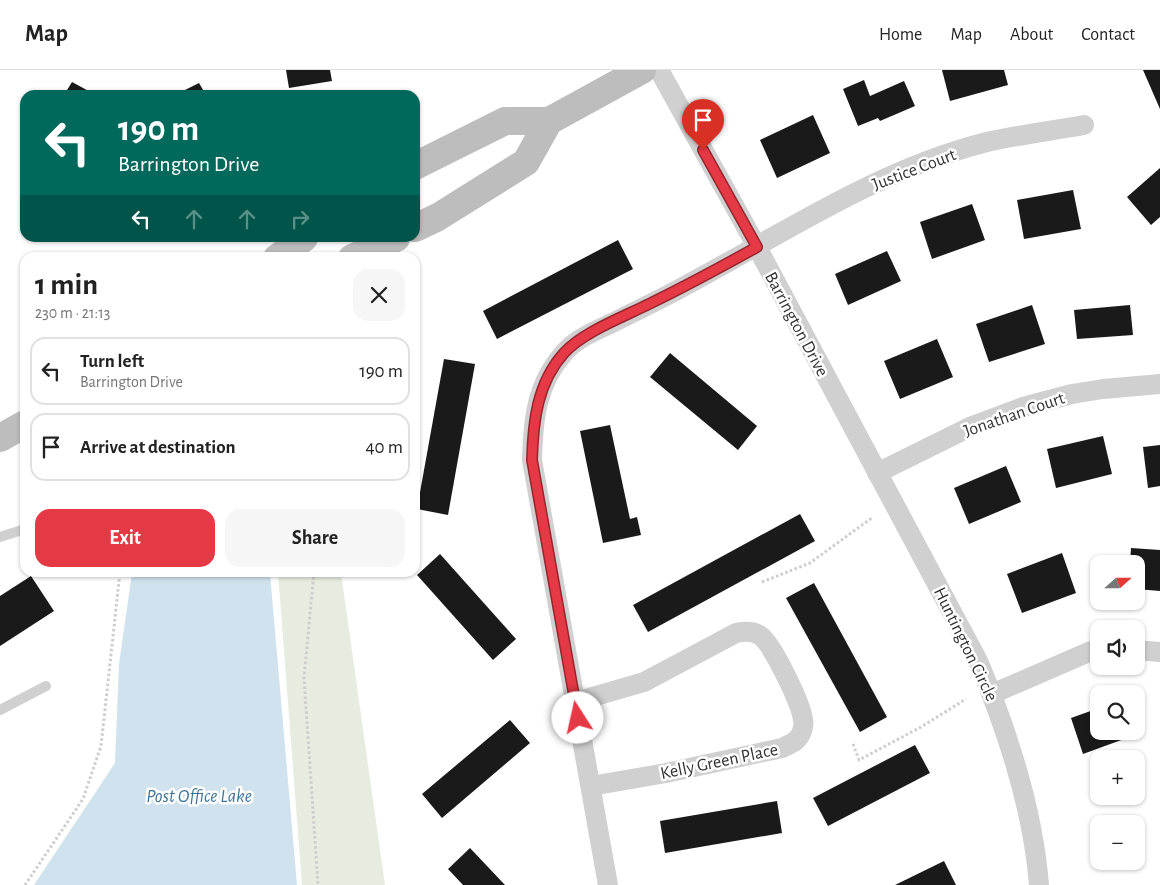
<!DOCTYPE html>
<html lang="en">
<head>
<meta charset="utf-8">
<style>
  body { margin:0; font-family:"Alegreya Sans",sans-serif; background:#f6f6f6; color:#222; height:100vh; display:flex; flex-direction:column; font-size:19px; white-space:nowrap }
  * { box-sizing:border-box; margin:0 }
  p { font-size:16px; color:#767676 }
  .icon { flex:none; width:28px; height:28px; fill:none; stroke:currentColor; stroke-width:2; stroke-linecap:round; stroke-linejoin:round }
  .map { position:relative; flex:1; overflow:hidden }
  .side { position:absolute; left:20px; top:182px; width:400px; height:325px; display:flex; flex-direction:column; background:#fff; border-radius:15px; box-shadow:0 1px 4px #0004 }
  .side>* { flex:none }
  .banner { position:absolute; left:20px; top:20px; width:400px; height:152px; border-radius:15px; box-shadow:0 1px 4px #0004; background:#00695c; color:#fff; overflow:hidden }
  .needle { width:32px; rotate:69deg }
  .tools { position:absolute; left:1090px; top:485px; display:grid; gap:10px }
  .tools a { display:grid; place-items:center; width:55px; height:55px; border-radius:10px; background:#fff; box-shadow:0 1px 4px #0004; font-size:25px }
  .pin { position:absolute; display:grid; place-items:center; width:42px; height:42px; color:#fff; margin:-51px -21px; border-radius:50% 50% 50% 0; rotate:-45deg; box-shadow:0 0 5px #0007 }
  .pin .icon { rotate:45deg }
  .me { position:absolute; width:55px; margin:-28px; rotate:350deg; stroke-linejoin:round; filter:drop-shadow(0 0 4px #0008) }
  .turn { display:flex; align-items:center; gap:18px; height:105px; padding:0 15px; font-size:22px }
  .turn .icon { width:65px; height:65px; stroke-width:2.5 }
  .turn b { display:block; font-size:35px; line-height:42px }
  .lanes { display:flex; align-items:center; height:48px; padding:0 15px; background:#0003; justify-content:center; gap:25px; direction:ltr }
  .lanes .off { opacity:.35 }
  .round { display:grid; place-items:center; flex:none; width:52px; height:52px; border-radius:15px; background:#f6f6f6 }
  .headline { display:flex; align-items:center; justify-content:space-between; height:85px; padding:0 15px }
  h1 { font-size:30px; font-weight:700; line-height:38px }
  .primary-button { display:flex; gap:10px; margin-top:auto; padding:10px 15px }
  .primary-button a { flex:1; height:58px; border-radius:15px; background:#e63946; color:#fff; font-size:20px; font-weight:700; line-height:58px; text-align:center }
  .primary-button a+a { background:#f6f6f6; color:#222 }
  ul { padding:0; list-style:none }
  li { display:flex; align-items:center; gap:15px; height:68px; margin:0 10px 8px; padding:0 5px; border:2px solid #e0e0e0; border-radius:15px }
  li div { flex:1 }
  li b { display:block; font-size:19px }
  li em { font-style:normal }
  header { display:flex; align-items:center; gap:30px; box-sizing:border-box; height:70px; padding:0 25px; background:#fff; border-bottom:1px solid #e0e0e0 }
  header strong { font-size:24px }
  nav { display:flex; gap:28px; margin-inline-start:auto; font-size:18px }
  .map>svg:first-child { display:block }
</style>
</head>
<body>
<header>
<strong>Map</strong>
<nav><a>Home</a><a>Map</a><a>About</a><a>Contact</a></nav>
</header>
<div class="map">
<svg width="1160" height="815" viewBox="0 0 1160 815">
  <rect width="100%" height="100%" fill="#fff"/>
  <!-- green -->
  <path fill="#e6ecdf" d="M278,503h63l44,312h-83z"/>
  <!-- water -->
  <path fill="#cfe2ee" d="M132,503h138l27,312h-263l81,-122 4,-99z"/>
  <!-- building -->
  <g fill="#1a1a1a">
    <path d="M286,0h44l2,11 -43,7z"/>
    <path d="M942,0h62l4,15 -58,16z"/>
    <path d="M1143,0h17v39z"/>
    <path d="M864,10l6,16 34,-15 11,25 -35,15 -2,-3 -20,8 -15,-37z"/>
    <path d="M72,12l24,13h-32z"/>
    <path d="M199,13l7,12h-31z"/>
    <path d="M813,45l17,38 -53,25 -17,-38z"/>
    <path d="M1160,98v49l-9,8 -24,-28z"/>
    <path d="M1073,120l8,39 -57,10 -7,-39z"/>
    <path d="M972,134l13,36 -53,19 -12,-37z"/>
    <path d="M618,170l15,29 -136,70 -14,-28z"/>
    <path d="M887,181l14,30 -53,24 -13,-31z"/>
    <path d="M1032,235l13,39 -56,18 -13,-38z"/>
    <path d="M1130,235l3,30 -56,4 -3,-29z"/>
    <path d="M937,269l16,38 -53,22 -16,-38z"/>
    <path d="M670,283l87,73 -19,24 -88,-73z"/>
    <path d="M444,289l31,5 -27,151 -31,-6z"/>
    <path d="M610,355l20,94 7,-2 4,18 -38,8 -23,-112z"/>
    <path d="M1103,366l9,38 -56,14 -9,-39z"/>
    <path d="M1160,375v41l-12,2 -5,-41z"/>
    <path d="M1006,396l15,36 -52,22 -15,-36z"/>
    <path d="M800,444l15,27 -167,91 -15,-27z"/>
    <path d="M1131,478l29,2v41l-24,-2v-25h-6z"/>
    <path d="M1062,483l14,40 -54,20 -15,-39z"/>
    <path d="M440,484l76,85 -23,21 -76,-85z"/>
    <path d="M31,506l23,35 -54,35v-50z"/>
    <path d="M814,513l73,134 -27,15 -74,-134z"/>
    <path d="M1099,638v23h35l1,4 -52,19 -12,-36z"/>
    <path d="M510,650l20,23 -88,75 -20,-24z"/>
    <path d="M915,675l15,28 -102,53 -15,-28z"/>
    <path d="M777,731l5,32 -117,20 -5,-32z"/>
    <path d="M470,778l35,37h-42l-15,-16z"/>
    <path d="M944,791l12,24h-61z"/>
  </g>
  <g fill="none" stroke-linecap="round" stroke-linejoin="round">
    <!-- path -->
    <g stroke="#cdcdcd" stroke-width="3" stroke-dasharray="2.5 2.5" stroke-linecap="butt">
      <path d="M314,502l-10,106 14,207"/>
      <path d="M762,512l48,-19 63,-46"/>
      <path d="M853,674l6,16 62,-33 45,-28"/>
      <path d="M25,815l58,-86 18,-53 19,-174"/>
    </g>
    <!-- lane -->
    <g stroke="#d0d0d0" stroke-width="10">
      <path d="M0,467l25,-8"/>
      <path d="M0,640l46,-24"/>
    </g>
    <!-- street -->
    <g stroke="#d0d0d0" stroke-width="20">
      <path d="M659,0l98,177 221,414c30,71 55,148 61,224"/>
      <path d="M877,403l95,-47 51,-19 49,-13 31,-5 57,-5"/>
      <path d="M1136,580l24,2"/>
      <path d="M992,624l99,-43h8"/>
      <path d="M575,632l69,-20 92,-49c9,-2 19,-2 26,4 12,11 39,66 41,83 1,3 0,8 -1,11 -3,10 -11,13 -20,17l-116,25 -75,13"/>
      <path d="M608,815l-76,-425c1,-39 4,-75 31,-106 13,-16 33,-23 51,-32 22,-11 45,-22 67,-34 98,-52 194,-117 302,-145 33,-8 68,-12 101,-18"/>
    </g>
    <!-- secondary -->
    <g stroke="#bdbdbd" stroke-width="28">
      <path d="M415,96l90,-45h44l93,-51"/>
      <path d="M415,158l23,-11 88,-55 23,-41"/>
      <path d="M277,188l27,-20"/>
      <path d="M352,188l44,-20"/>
      <path d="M0,368l25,-14"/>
    </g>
  </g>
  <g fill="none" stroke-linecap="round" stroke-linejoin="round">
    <defs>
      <path id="route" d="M578,648l-46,-258c1,-38 5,-77 32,-107 19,-21 59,-36 85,-49 37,-18 72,-37 108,-57l-54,-97"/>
    </defs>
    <!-- route casing -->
    <use href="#route" stroke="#96252e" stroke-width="12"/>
    <!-- route -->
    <use href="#route" stroke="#e63946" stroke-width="9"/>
  </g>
  <g text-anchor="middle" stroke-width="5" stroke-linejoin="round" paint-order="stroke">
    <!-- street labels -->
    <g font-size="18" fill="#333" stroke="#fff">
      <text transform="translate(914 99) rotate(-21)" y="6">Justice Court</text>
      <text transform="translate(797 254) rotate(62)" y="6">Barrington Drive</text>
      <text transform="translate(1014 344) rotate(-19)" y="6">Jonathan Court</text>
      <text transform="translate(966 574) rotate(64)" y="6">Huntington Circle</text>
      <text transform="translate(719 691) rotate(-12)" y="6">Kelly Green Place</text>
    </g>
    <!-- water labels -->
    <g font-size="19" font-style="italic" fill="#3f7597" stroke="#fff">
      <text x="199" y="732">Post Office Lake</text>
    </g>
  </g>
</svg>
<div class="tools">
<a><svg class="needle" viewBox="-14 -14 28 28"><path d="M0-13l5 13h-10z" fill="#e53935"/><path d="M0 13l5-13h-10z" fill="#767676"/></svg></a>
<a><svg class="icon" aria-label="sound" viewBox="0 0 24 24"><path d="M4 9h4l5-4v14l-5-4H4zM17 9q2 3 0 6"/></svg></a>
<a><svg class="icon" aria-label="search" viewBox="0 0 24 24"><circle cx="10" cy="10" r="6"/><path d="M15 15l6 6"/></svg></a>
<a>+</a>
<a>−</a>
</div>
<div class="pin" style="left:703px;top:80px;background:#d93025"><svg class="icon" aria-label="arrive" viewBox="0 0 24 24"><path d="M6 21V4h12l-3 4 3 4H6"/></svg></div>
<svg class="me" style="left:578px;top:648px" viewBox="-20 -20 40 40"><circle r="19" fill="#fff"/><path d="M0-13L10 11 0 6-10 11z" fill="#e63946"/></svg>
<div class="banner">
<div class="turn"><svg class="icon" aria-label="left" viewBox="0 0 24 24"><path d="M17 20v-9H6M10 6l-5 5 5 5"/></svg><div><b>190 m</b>Barrington Drive</div></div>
<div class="lanes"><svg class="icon" aria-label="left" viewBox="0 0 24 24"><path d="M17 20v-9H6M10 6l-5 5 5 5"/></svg><svg class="icon off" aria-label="ahead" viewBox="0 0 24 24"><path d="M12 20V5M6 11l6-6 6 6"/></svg><svg class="icon off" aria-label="ahead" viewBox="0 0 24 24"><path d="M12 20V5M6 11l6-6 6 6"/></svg><svg class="icon off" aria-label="right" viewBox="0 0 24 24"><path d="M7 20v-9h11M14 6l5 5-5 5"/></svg></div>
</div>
<section class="side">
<div class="headline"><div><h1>1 min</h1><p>230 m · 21:13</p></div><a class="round"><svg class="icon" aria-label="close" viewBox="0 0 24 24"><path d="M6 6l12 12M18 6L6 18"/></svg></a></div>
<ul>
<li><svg class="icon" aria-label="left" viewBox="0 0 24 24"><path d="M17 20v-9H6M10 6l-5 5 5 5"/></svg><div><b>Turn left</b><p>Barrington Drive</p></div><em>190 m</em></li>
<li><svg class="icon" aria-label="arrive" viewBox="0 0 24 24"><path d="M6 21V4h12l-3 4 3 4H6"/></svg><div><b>Arrive at destination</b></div><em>40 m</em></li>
</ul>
<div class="primary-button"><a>Exit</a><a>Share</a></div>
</section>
</div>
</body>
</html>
